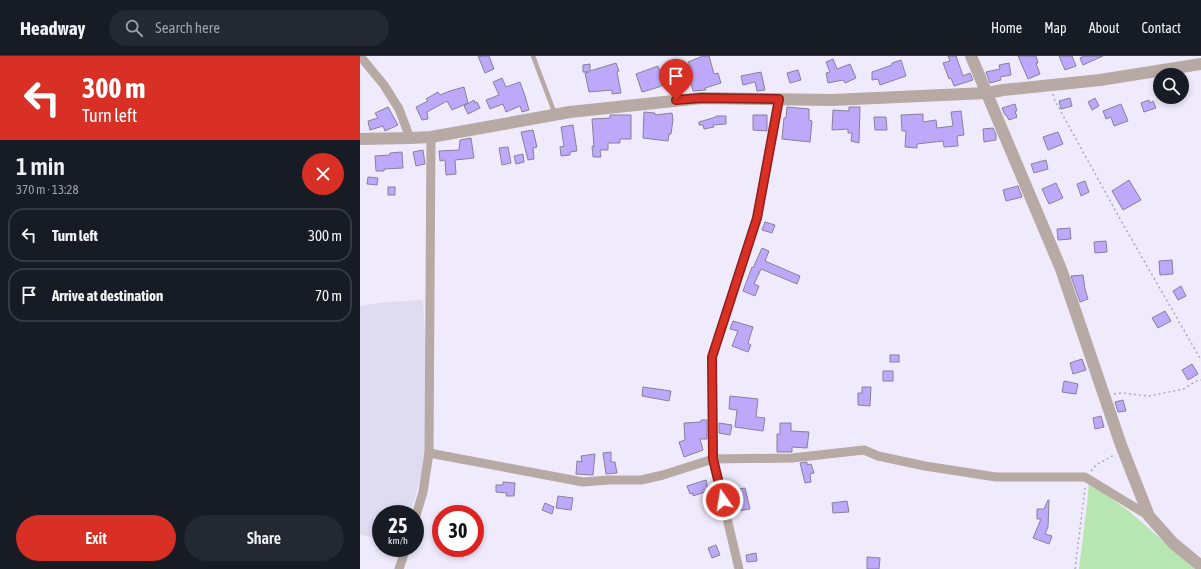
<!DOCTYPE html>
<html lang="en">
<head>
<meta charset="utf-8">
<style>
  body { margin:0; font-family:"Asap Condensed",sans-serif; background:#242831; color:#f1f3f6; height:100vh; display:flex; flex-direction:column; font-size:15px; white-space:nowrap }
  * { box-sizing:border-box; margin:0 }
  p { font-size:13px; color:#9ea1a6 }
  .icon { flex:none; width:22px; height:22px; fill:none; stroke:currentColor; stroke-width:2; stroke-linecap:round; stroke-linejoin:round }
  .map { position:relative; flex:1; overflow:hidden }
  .drawer { display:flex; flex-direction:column; background:#171b24; width:360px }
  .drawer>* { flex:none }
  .banner { background:#d93025; color:#fff; overflow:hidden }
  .buttons { position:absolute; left:793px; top:12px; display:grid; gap:8px }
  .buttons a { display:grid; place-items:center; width:36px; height:36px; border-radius:50%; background:#171b24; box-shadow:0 2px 6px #0003; font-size:20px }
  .speed { position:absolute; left:12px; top:449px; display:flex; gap:8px; font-size:20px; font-weight:700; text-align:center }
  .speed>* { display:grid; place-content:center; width:52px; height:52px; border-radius:50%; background:#171b24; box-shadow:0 2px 6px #0003; line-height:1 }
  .speed small { font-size:10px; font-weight:400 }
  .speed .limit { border:6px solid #d22; background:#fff; color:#111 }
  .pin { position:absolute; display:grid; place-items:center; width:34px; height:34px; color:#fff; margin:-41px -17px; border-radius:50% 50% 50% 0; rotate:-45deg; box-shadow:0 0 4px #0007 }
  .pin .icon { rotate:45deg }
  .me { position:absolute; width:44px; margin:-22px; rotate:347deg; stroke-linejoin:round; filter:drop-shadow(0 0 3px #0008) }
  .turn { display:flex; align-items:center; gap:14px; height:84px; padding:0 16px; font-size:18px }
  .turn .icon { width:52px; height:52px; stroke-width:2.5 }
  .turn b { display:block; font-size:28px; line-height:34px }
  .round { display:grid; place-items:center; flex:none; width:42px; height:42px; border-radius:21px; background:#242831 }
  .summary { display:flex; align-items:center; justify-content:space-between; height:68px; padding:0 16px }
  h1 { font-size:24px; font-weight:600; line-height:30px }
  .cta { display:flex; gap:8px; margin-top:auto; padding:8px 16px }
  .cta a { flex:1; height:46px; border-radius:24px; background:#d93025; color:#fff; font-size:16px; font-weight:600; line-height:46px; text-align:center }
  .cta a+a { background:#242831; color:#f1f3f6 }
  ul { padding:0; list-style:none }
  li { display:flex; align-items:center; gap:12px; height:54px; margin:0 8px 6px; padding:0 8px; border:2px solid #363941; border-radius:16px }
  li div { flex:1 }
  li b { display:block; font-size:15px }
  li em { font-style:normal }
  header { display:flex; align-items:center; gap:24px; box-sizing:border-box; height:56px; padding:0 20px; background:#171b24; border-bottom:1px solid #363941 }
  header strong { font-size:19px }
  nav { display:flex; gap:22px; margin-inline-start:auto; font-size:14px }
  .search { width:280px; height:36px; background:#242831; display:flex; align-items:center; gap:10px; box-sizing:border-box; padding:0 14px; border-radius:22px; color:#9ea1a6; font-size:15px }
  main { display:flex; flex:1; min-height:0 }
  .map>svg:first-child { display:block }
</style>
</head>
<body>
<header>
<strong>Headway</strong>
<div class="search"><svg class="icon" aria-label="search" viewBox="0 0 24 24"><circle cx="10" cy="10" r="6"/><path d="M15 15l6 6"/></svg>Search here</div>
<nav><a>Home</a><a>Map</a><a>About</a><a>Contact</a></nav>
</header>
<main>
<section class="drawer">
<div class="banner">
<div class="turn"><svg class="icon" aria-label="left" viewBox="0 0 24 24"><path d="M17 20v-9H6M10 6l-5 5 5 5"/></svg><div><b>300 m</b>Turn left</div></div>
</div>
<div class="summary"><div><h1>1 min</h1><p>370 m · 13:28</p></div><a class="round" style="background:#d93025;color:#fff"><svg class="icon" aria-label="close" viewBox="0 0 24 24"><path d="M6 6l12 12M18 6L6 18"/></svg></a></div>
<ul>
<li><svg class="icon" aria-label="left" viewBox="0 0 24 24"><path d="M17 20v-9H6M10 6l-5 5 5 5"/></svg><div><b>Turn left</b></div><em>300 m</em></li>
<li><svg class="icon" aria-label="arrive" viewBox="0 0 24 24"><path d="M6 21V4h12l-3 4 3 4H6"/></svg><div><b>Arrive at destination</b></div><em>70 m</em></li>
</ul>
<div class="cta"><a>Exit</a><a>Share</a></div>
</section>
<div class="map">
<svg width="841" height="513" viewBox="0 0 841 513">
  <rect width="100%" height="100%" fill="#efebfd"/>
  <!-- built -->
  <path fill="#dfdbf0" d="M63,244l4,66 -1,93 -16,55h-29v26l-21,-6v-228l26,-4z"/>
  <!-- green -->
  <path fill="#b7e6b3" d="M729,426l41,30 65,57h-116l8,-65z"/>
  <!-- building -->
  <g fill="#bda8fa" stroke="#87819b">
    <path d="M118,0h11l5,13 -9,4z"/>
    <path d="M343,0h6l5,18 4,-1 3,10 -16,5 1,2 -13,1 -2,-8 -13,4 -2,-8 -17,8 -17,5 -6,-18 22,-8 3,8 29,-9 -2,-3z"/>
    <path d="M588,0h8l7,20 7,-3 3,7 -19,6 -3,-8 -2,1 -6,-16 7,-2z"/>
    <path d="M658,0h18l2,7h-2l4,11 -12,5z"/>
    <path d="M699,0h13l4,10 -11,4z"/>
    <path d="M724,0h19l-20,9 -3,-7z"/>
    <path d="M473,3l4,10 13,-5 6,14 -11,5 -2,-3 -15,3 -2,-10 4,-1 -4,-10z"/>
    <path d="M541,4l5,16 -26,9 -2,-6 -6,1v-8l20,-7v-2z"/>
    <path d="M256,7l3,8 -2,1 4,21 -9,1v-4l-23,2 -4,-19 4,-1h-6v-7l7,-1v7z"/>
    <path d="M649,7l2,12 -11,2 1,3 -11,3 -4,-11 14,-3 -1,-4z"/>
    <path d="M438,14l3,10 -11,3 -3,-10z"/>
    <path d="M401,16l4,18 -8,1 -2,-9 -12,3 -2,-9z"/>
    <path d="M142,22l4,9 14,-5 5,14 4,14 -7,2 -2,-6 -14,6 -3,-8 -13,5 -4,-9 13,-5 -6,-13z"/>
    <path d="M104,31l4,16 -16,7 -5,-9 -20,11 1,7 -6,1 -6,-13 12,-6 -2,-2 12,-7 2,3 10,-4z"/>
    <path d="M710,42l2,8 -11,3 -2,-8z"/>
    <path d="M735,42l4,8 -7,4 -4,-8z"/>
    <path d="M114,44l1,3 2,-1 3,6 -12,6 -4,-8z"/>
    <path d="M789,44l1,3 3,-2 3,7 -12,4 -3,-9z"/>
    <path d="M655,48l2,7h-2l2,6 -8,3 -3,-5h-1l-3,-7z"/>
    <path d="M761,48l7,17 -14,5 -3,-9 -5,2 -3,-8z"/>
    <path d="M28,51l10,18 -13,6 -2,-5 -13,4 -2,-9 10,-3 -3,-5z"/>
    <path d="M427,51l22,2v11l3,1 -2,21 -28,-3 2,-21h2z"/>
    <path d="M489,51h11l-1,36 -8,-2 1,-8h-4v-4l-16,1 1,-20 16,1z"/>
    <path d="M601,55l3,24 -7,1 1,10 -14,1 -1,-6 -26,3v4l-12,-1 1,-16h-4l-1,-16 22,-1v8l13,-2 1,8 16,-2 -2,-14z"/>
    <path d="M284,56l11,1v2l17,-2 1,7 -2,14h-2l-1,7 -25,-3z"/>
    <path d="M250,59h21v24h-11v4h-12v7h-8l1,7h-8l-1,-11 2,1 -2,-28 18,-1z"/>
    <path d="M393,59h14v16l-14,-1z"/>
    <path d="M356,60h10v8l-13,1 1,2 -10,2 -1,-4h-4v-3l17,-5z"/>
    <path d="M514,61h12l1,13h-12z"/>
    <path d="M213,69l4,26 -7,1v3l-9,1 -1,-9 4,-1 -3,-19z"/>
    <path d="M633,72l3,6v6l-12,2 -1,-13z"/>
    <path d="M173,74l4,17 -4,1 1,11 -6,1 -7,-28z"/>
    <path d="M698,76l5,12 -15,6 -5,-13z"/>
    <path d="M111,82l3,20 -19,2 1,14 -10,1 -1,-15 -5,1 -1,-10 20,-1 1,-10z"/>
    <path d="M148,91l3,16 -9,2 -3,-17z"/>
    <path d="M63,94l2,14 -9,2 -3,-14z"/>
    <path d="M42,96l1,16 -19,1v2h-8l-1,-15 15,-1v-2z"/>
    <path d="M163,98l1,8 -8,2 -2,-8z"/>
    <path d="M686,104l2,9 -14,4 -3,-9z"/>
    <path d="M8,121l10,1 -1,7 -10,-1z"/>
    <path d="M769,124l12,20 -18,10 -11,-19z"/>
    <path d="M725,125l4,11 -8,4 -4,-12z"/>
    <path d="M696,127l7,15 -14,6 -7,-15z"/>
    <path d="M658,130l4,11 -16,4 -3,-11z"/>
    <rect x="28" y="131" width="7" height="8"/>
    <path d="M405,166l10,3 -3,8 -10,-3z"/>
    <path d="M710,172l1,11 -13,1 -1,-11z"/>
    <path d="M746,185l1,11 -12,1 -1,-11z"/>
    <path d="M402,192l7,3 -4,10 35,15 -3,8 -36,-15 -7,15 5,2 -4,10 -12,-5 9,-24 1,1z"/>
    <path d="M812,204l1,14 -13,1 -1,-14z"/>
    <path d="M723,219l2,14 3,10 -8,3 -9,-26z"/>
    <path d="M821,230l5,10 -8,4 -5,-9z"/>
    <path d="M805,255l6,10 -13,7 -6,-10z"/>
    <path d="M373,265l20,6 -5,16 3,2 -3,7 -16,-6 6,-15 -8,-2z"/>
    <rect x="530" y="299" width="9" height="7"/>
    <path d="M722,303l4,11 -13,4 -3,-11z"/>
    <path d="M832,308l6,10 -10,6 -6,-10z"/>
    <rect x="523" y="315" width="10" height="10"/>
    <path d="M704,325l14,3 -2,10 -14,-2z"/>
    <path d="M283,331l28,4 -2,10 -27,-5z"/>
    <path d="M502,331h9l-1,19 -12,-1v-12h4z"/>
    <path d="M370,340l28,3 -2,18 9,1 -2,13 -28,-4 2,-17 -8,-1z"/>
    <path d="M763,344l3,11 -8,1 -3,-10z"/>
    <path d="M741,360l3,11 -9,2 -2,-11z"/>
    <path d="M341,364h6v19h-7l3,11 -19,7 -5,-15 6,-2 -1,-17 17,-1z"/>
    <path d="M359,367l13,2 -2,10 -11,-2z"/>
    <path d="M420,367h11v8l18,1 -2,16 -15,-1v5h-15v-18h3z"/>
    <path d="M251,396v10h4l2,11 -11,1 -3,-21z"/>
    <path d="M235,398l-2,21 -17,-1 1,-13 5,1 -1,-6z"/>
    <path d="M447,406v3l4,-1 3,9 -4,1 1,8 -6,1 -5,-20z"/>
    <path d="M346,424l2,9 -3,1v2l-12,4v-3l-3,1 -3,-8z"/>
    <path d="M143,426l12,1 -1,13h-8l1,-3 -11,-1v-7h7z"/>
    <path d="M377,431l1,2 7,-1 5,21 -12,2 -1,-10 -6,1 -2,-13z"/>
    <path d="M198,440l15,2 -2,12 -15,-2z"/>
    <path d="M688,444h1l-1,27 -3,7 7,2 -3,8 -16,-6 8,-19h-4v-10h7z"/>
    <path d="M487,445l2,11 -16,1 -1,-10z"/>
    <path d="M185,447l9,4 -2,7 -10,-4z"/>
    <path d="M356,489l4,10 -8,3 -4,-10z"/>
    <path d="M396,497l1,8 -10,1 -1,-7z"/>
    <path d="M507,501l13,1 -1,11h-12z"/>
  </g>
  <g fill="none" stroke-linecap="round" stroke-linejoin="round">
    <!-- path -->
    <g stroke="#aba8b7" stroke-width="1.5" stroke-dasharray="2 3" stroke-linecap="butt">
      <path d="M693,38l2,7 69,125 77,134"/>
      <path d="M754,338l7,-1 28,3 35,-7 12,-8 5,-1"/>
      <path d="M731,415l5,-6 18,-10"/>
      <path d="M715,513l10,-81"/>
    </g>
    <!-- service -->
    <path stroke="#b7a9a3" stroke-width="4.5" d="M173,0l22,58"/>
    <!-- minor -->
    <g stroke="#b7a9a3" stroke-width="9">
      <path d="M0,0l24,29 15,24 11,29"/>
      <path d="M71,81l-2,316 154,29 26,-2h32l22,-5 50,-16 79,-1 72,-8 14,6 47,10 71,11h89l64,39"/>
      <path d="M55,463l8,-27 6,-39"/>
      <path d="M39,513l7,-21"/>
      <path d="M379,513l-26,-110 -1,-102 45,-139 22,-119"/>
    </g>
    <!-- tertiary -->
    <g stroke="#b7a9a3" stroke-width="12">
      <path d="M611,0l90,213 60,176 28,71 24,27 28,23"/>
      <path d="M0,83l50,-1 21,-1 139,-25 132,-14 130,2 155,-7 16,-3 97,-10 101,-16"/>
    </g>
  </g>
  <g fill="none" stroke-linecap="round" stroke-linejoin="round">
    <defs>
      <path id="route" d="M316,44l26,-2 77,1 -22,119 -45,139 1,102 10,41"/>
    </defs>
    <!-- route casing -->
    <use href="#route" stroke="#8d1f18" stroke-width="10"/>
    <!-- route -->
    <use href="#route" stroke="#d93025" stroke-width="7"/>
  </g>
</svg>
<div class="buttons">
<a><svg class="icon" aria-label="search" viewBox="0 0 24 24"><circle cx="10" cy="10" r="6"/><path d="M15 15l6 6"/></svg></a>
</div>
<div class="speed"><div>25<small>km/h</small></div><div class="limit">30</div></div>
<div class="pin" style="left:316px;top:44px;background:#d93025"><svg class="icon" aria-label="arrive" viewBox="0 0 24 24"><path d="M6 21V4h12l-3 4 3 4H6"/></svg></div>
<svg class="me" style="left:363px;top:444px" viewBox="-20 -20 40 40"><circle r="17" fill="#d93025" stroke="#fff" stroke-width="3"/><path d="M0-11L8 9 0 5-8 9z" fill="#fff"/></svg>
</div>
</main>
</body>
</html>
